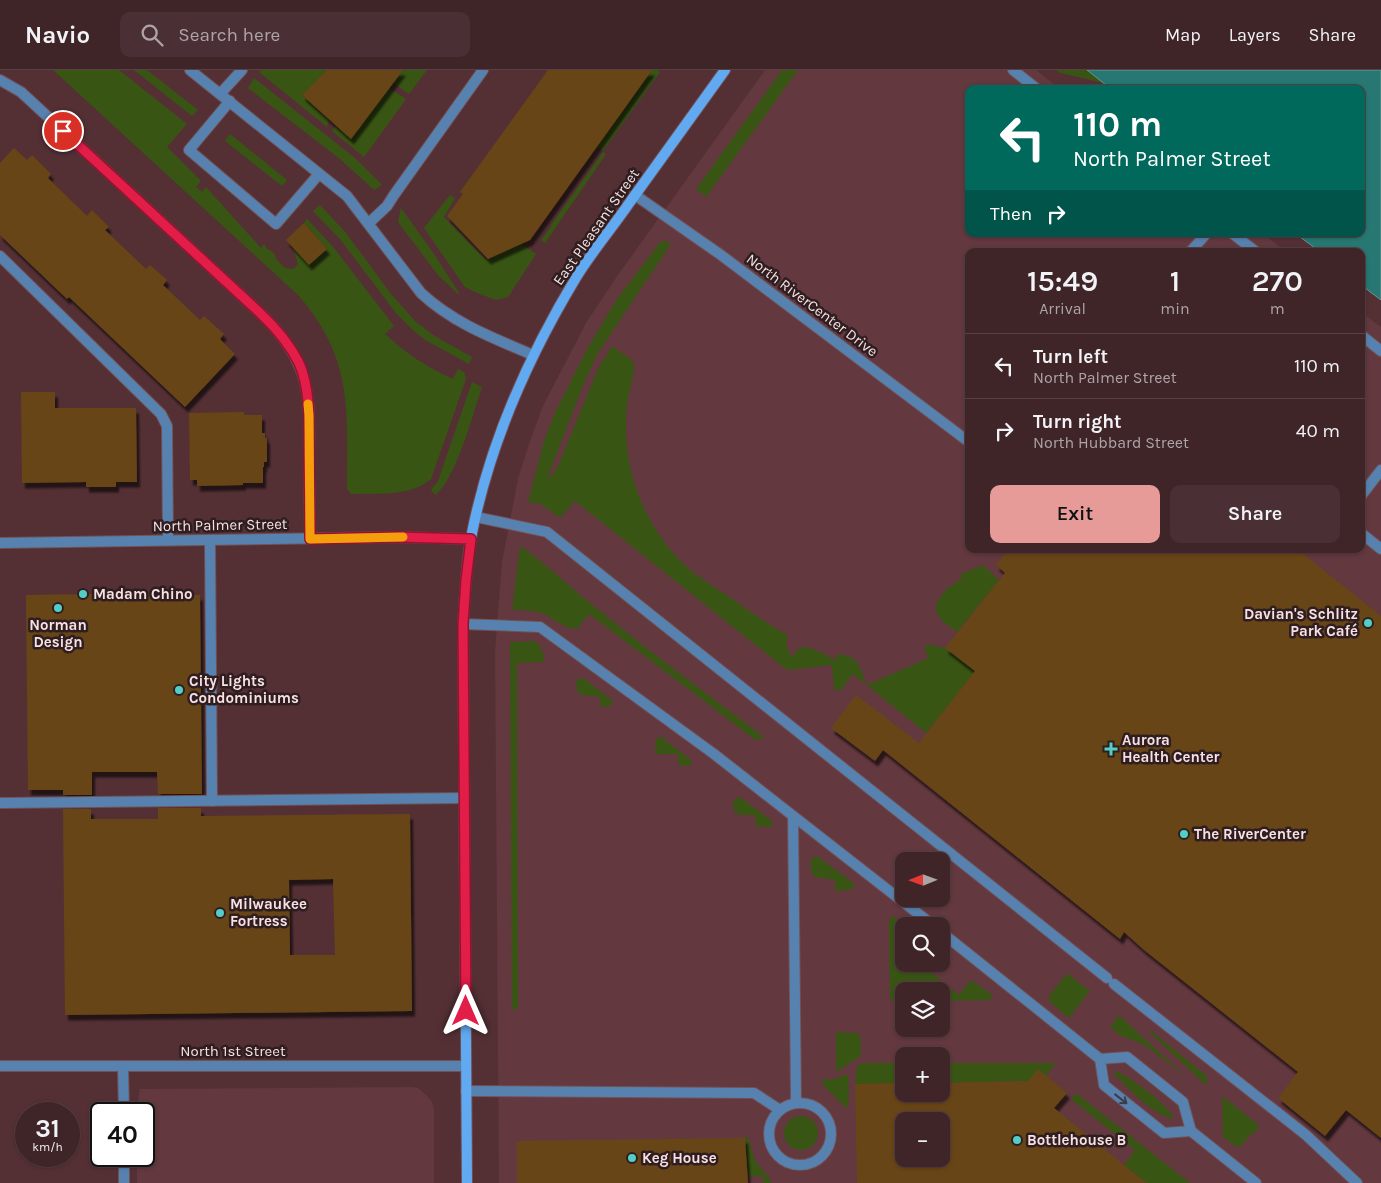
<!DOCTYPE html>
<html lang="en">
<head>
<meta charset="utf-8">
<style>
  body { margin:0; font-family:Karla,sans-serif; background:#4a3034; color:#f1f3f6; height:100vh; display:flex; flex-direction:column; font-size:19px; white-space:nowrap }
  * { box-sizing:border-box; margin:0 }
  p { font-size:16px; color:#ada4a8 }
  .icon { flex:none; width:28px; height:28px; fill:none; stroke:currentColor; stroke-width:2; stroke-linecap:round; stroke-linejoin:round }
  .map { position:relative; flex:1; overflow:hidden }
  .panel { position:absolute; left:965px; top:178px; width:400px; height:305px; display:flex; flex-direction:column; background:#3f2428; border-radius:10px; box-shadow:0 1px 4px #0004,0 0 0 1px #584145 }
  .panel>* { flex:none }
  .banner { position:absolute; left:965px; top:15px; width:400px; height:152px; border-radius:10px; box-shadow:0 1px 4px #0004,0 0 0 1px #584145; background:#00695c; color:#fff; overflow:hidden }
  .needle { width:32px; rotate:269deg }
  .controls { position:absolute; left:895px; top:782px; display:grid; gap:10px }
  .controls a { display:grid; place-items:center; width:55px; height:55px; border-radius:10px; background:#3f2428; box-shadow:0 1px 4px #0004,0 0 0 1px #584145; font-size:25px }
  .speed { position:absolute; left:15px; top:1032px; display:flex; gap:10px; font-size:25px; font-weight:700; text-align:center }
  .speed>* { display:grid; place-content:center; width:65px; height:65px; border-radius:50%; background:#3f2428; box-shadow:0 1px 4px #0004,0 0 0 1px #584145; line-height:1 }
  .speed small { font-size:12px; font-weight:400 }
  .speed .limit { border:2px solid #111; border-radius:8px; background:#fff; color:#111 }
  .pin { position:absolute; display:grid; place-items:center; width:42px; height:42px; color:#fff; margin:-21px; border:2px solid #fff; border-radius:50%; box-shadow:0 1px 5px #0007 }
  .me { position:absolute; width:55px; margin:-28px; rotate:0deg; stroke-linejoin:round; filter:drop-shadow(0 0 4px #0008) }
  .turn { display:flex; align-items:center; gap:18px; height:105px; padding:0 25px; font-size:22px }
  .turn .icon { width:65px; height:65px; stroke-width:2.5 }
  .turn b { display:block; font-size:35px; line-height:42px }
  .then { display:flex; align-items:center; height:48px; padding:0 25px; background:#0003; gap:10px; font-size:19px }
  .eta { display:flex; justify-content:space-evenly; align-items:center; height:85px; text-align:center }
  .eta b { font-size:30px; font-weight:600; line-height:35px }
  .action { display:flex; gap:10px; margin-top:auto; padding:10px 25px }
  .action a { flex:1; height:58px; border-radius:10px; background:#e69b98; color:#111; font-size:20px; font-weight:600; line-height:58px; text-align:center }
  .action a+a { background:#4a3034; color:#f1f3f6 }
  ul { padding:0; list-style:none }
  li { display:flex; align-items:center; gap:15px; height:65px; padding:0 25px; border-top:1px solid #584145 }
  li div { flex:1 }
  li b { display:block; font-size:19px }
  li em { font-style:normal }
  header { display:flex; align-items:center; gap:30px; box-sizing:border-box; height:70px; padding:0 25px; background:#3f2428; border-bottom:1px solid #584145 }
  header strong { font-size:24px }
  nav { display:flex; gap:28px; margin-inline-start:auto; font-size:18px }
  .search { width:350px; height:45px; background:#4a3034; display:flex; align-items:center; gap:12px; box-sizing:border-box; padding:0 18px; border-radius:10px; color:#ada4a8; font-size:19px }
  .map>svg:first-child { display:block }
</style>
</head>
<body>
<header>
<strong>Navio</strong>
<div class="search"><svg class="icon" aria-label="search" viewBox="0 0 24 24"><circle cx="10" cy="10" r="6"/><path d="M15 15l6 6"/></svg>Search here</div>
<nav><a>Map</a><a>Layers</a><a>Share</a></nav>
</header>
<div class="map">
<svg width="1381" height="1113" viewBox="0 0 1381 1113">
  <defs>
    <filter id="shadow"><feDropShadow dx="3" dy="5.5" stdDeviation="1" flood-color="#0009"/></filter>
  </defs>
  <rect width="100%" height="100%" fill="#543035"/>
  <!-- built -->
  <g fill="#63383f" fill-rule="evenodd">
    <path d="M765,0h271l24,19h-91v145h294l22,17h-316v298h392v-237l20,15v856h-882l-4,-531 7,-90 16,-83 11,-35 14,-38 43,-83 32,-48zM904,791h37v38h-37zM904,856h37v38h-37zM904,921h37v38h-37zM904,986h37v38h-37zM904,1051h37v38h-37z"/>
    <path d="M412,1017l6,1 8,7 6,7 2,7v74h-297v-27h7v-42h-8l4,-25z"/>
  </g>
  <!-- green -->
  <g fill="#395514">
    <path d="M53,0h66l68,54 -20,23 34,34 -5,6 6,5 4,-5 55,61 3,-4 3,5c6,2 8,5 9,10l9,9 8,1 5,-5 -5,-17 17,18 17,-16 -23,-26 3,-4 27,29 60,78 -9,8c23,21 40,32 68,45l5,-10 6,3 2,7 -35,100c-21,18 -53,14 -80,15l-4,-5c0,-78 7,-130 -49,-194z"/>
    <path d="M134,0h13l51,40 -6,6z"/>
    <path d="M261,0h66l-25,25 27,25 -2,7 -68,-55z"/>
    <path d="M403,0h24l-18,24 -16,-11z"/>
    <path d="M652,0h5l3,2 -57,79 -6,-4z"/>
    <path d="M782,0h16l-92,127 -10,-8z"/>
    <path d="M1056,0h31l17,13 -43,-10z"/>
    <path d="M254,8l101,80 27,27 -8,5 -34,-31 -92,-71z"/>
    <path d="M389,18l17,11 -42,58 -32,-26 4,-6 15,14z"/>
    <path d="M230,64l57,46 -5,6 -57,-45z"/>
    <path d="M603,82l3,2 -61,89 -4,-3 10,-13v-2z"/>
    <path d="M450,125l5,3 -11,19 42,43 36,-16 14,10 -28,43 -12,3 -19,-7 -12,-6 -41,-59z"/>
    <path d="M320,135l26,28 45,61 24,27 18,14 39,22 -3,7 -42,-23 -13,-10 -18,-18 -56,-74 -27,-28z"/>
    <path d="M401,138l33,46 25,39 -1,1 -20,-19 -40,-53z"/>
    <path d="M661,171h5l4,2 -1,4 -71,106 -14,30 -36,93 2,2 9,-14 39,-95 14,-23 20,14 2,5c0,10 -3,19 -5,29 -3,13 -3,25 -3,38 1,50 24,101 61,135 14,12 31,22 47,33 17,12 35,25 54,35l-2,7 4,13h4c2,-4 5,-8 10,-8 7,0 24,8 30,13l5,-6c22,3 20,14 28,31l61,-27 -3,-10 1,-4 19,4 30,23 -49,62 -73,-59 -11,15 -5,2 -3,-2 -2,-24 -45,5 -212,-169 -14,16 -4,-1 -16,-12 -13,-2 16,-61 10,-26 33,-66 30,-50z"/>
    <path d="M472,312l10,5c-9,26 -26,93 -47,108l-4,-5 7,-9z"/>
    <path d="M520,476c26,17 49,41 74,60 55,45 113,88 170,131l-6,3 -4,-1 -165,-125 -12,15c-13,0 -22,-10 -33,-15 -10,-3 -21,-5 -32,-4z"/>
    <path d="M983,495l16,15 -42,52c-16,-12 -31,-20 -12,-41 4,-5 11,-8 16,-12v-5z"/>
    <path d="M536,571l7,11 1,10 -27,1 1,345 -6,2 -2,-368z"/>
    <path d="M583,608l30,23 -3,5 -10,1v-10l-19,-2 -4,-4 -1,-11z"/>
    <path d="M660,666l31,24v6l-13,-1v-11h-23l1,-14z"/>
    <path d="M740,727l32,24 1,5 -17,1 -1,-12h-16l-5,-4 -1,-11z"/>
    <path d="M817,786l38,28 -4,6 -16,1v-11l-20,-3 -4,-5v-14z"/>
    <path d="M893,846l13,10h-2v6l-8,11 8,7v14h17l38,31 11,-14 4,1 18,13v3l-3,2 -48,1v-10h-37v11h-11l-3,-5 -1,-77z"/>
    <path d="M1067,903l23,18 -21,27 -19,-16 -1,-6z"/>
    <path d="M1119,945l66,61 -42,-32 -22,-8 -11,-9z"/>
    <path d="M1150,960l57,46v10l-58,-54z"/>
    <path d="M836,962l21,1 3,3 1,20 -25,16z"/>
    <path d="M862,993h42v20l-49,1 2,-18z"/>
    <path d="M941,993h115l-10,13 -20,8 -4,-3 -81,2z"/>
    <path d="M1116,1001c15,7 52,33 58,48 -19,-3 -47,-31 -60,-45z"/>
    <path d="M848,1004l1,22 -2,13 -22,-22 -4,-7 13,-1z"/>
    <path d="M1076,1023l114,90h-43l-23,-18 11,-15 -64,-51z"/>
    <path d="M1222,1026l37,29 -4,9 -2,-2 -12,14 -4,1 -14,-10z"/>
    <circle cx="801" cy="1063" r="17"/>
    <path d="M748,1067l7,24 16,19 -1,3h-7v-7h-16l-2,-38z"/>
  </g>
  <!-- water -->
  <path fill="#277773" stroke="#669695" d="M1087,0h294v230l-20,-15v-34h-42l-23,-17h65v-145h-250z"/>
  <!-- building -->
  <g fill="#674517" fill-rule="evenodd" filter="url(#shadow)">
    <path d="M327,0h76l-52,69 -49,-44z"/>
    <path d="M548,0h104l-122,170 -42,19 -41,-43 16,-22 -3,-2z"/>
    <path d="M14,78l13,12 5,-5 19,19 -3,4 39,38 5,-6 17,17 -4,3 41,39 4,-4 17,15 -4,5 37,35 4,-4 20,18 -4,5 15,15 -50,53 -116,-110 -2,2 -67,-64v-72z"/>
    <path d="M304,153l23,26 -18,16 -23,-25z"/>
    <path d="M21,322h34v16h81l1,74h-21v5h-30v-5l-64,1z"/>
    <path d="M244,342v3h18v18h3v5h2v24h-3v5h-1v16h-20v2l-46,1v-6h-7l-1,-67z"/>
    <path d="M1009,479h288l84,67v522l-35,-28 -21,26 -47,-38 20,-26 -154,-122 -20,-18 -4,7 -237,-189 -8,11 -44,-33 25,-33 63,48 56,-72 -30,-23 60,-75 -9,-8z"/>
    <path d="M156,523v2h44l2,199h-44l-1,-22h-65v23h-29v-5h-35l-2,-195z"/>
    <path d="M158,738h43v8l209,-2 2,197 -347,4 -2,-206h28v10h67zM333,809l2,76h-45l-1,-75z"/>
    <path d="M1038,999l29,24 -13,15 92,75h-289l-2,-99 49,-1v11h37v-11l87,-2zM904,1051h37v38h-37z"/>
    <path d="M745,1068l3,45h-231v-42z"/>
  </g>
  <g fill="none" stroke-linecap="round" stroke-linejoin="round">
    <defs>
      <g id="lane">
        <path d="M1013,0l24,19"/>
        <path d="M220,24l22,-24"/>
        <path d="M230,31l-41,49 87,74 43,-50"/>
        <path d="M635,125l86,60 248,187"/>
        <path d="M369,153l18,-17 7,-11 89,-125"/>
        <path d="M1233,164l22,17"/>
        <path d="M1191,181l15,-17"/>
        <path d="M0,186l161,158 6,12 1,114"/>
        <path d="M1361,265l20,16"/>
        <path d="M1361,426l20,-26"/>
        <path d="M476,447l71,15 560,446"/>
        <path d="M1361,463l20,16"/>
        <path d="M210,470l2,261"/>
        <path d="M463,554l77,3 174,127 220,172"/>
        <path d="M0,733l464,-5"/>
        <path d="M793,746l3,287"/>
        <path d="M941,862l159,127 4,26 60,48 27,-2 -8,-29 -56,-45 -27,2"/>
        <path d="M1114,914l192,151 51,48"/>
        <path d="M123,996l1,48"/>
        <path d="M466,1021l288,2 26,17"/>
        <circle cx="800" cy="1064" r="31"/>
        <path d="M1191,1061l65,52"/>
        <path d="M124,1086v27"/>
      </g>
      <g id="street">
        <path d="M190,0l157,126 74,97c32,30 72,45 112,62"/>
        <path d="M0,10l21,12 238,220c16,15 30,31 39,51 14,29 11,64 11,95 0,27 1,54 1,81"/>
        <path d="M0,473l398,-6 73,2"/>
        <path d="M0,996h466"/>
      </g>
      <path id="secondary" d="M467,1113l-4,-559c2,-29 3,-58 8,-86 18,-94 57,-181 106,-262 16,-26 36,-49 53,-74 32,-44 63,-88 95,-132"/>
    </defs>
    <!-- lane casing -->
    <use href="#lane" stroke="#725054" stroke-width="12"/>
    <!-- street casing -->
    <use href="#street" stroke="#725054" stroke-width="12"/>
    <!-- secondary casing -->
    <use href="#secondary" stroke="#725054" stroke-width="12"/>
    <!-- lane -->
    <use href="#lane" stroke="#5782af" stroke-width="10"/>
    <!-- street -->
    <use href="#street" stroke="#5782af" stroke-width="10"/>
    <!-- secondary -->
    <use href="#secondary" stroke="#61a9f0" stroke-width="10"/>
  </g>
  <!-- one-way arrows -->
  <defs><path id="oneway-shaft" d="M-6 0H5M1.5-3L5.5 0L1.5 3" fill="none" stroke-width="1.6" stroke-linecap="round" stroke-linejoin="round" transform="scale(1.25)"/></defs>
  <use stroke="#3a3c4b" href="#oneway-shaft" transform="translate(1121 1029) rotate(38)"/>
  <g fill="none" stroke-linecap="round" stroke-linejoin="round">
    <defs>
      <path id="route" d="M63,61l196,181c16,15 30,31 40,51 12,27 10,62 10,91 0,28 1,56 1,85l88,-2 73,2 -5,41 -3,44 3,387"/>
    </defs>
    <!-- route casing -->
    <use href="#route" stroke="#92132f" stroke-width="12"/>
    <!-- route -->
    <use href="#route" stroke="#e11d48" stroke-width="9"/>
    <!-- slow -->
    <path stroke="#f59e0b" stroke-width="9" d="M308,334l1,11 1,124 93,-2"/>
  </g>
  <!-- markers -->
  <g fill="#54cdc7" stroke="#2e1e20" stroke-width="2">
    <circle cx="83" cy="524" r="5"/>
    <circle cx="58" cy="538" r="5"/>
    <circle cx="1368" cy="553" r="5"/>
    <circle cx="179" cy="620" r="5"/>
    <path d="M1108.5 671.5h5v5h5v5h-5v5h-5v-5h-5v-5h5z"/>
    <circle cx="1184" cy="764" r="5"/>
    <circle cx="220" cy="843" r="5"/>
    <circle cx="1017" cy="1070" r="5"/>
    <circle cx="632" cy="1088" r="5"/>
  </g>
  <g text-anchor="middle" stroke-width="5" stroke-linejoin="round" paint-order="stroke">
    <!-- street labels -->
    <g font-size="15" fill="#f8e0e3" stroke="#2e1e20">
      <text transform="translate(596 157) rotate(-55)" y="5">East Pleasant Street</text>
      <text transform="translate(812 235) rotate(37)" y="5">North RiverCenter Drive</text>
      <text transform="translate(220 455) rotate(-1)" y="5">North Palmer Street</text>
      <text x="233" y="986">North 1st Street</text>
    </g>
    <!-- poi labels -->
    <g font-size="15" font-weight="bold" fill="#f8e0e3" stroke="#2e1e20" text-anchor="start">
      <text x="93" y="529">Madam Chino</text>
      <text x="1358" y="549" text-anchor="end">Davian's Schlitz<tspan x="1358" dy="17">Park Café</tspan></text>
      <text x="58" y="560" text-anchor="middle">Norman<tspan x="58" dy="17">Design</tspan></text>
      <text x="189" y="616">City Lights<tspan x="189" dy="17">Condominiums</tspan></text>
      <text x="1122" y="675">Aurora<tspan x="1122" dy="17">Health Center</tspan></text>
      <text x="1194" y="769">The RiverCenter</text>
      <text x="230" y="839">Milwaukee<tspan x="230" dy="17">Fortress</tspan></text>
      <text x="1027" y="1075">Bottlehouse B</text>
      <text x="642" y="1093">Keg House</text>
    </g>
  </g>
</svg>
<div class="controls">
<a><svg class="needle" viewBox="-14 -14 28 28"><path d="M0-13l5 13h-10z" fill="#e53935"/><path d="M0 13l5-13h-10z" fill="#ada4a8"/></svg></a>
<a><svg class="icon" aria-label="search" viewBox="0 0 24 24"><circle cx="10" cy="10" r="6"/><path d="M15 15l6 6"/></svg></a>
<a><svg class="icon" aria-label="layers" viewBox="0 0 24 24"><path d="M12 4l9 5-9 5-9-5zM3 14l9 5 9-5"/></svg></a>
<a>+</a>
<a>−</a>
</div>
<div class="speed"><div>31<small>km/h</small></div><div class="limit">40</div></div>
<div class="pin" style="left:63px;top:61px;background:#d93025"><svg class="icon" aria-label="arrive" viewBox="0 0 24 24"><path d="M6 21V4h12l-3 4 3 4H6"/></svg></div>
<svg class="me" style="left:466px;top:941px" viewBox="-20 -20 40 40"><path d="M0-17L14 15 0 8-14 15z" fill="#e11d48" stroke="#fff" stroke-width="4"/></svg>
<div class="banner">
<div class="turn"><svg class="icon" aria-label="left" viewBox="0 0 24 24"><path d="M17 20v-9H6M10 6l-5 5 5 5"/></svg><div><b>110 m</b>North Palmer Street</div></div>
<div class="then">Then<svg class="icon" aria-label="right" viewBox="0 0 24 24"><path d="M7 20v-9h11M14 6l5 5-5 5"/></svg></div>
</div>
<section class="panel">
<div class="eta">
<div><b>15:49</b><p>Arrival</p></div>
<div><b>1</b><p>min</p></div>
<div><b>270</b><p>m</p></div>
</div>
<ul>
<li><svg class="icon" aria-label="left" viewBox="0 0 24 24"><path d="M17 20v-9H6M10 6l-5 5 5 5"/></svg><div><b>Turn left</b><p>North Palmer Street</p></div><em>110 m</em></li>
<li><svg class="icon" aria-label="right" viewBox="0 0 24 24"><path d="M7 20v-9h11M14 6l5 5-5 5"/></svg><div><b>Turn right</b><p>North Hubbard Street</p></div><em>40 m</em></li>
</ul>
<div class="action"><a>Exit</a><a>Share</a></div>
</section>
</div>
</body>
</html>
